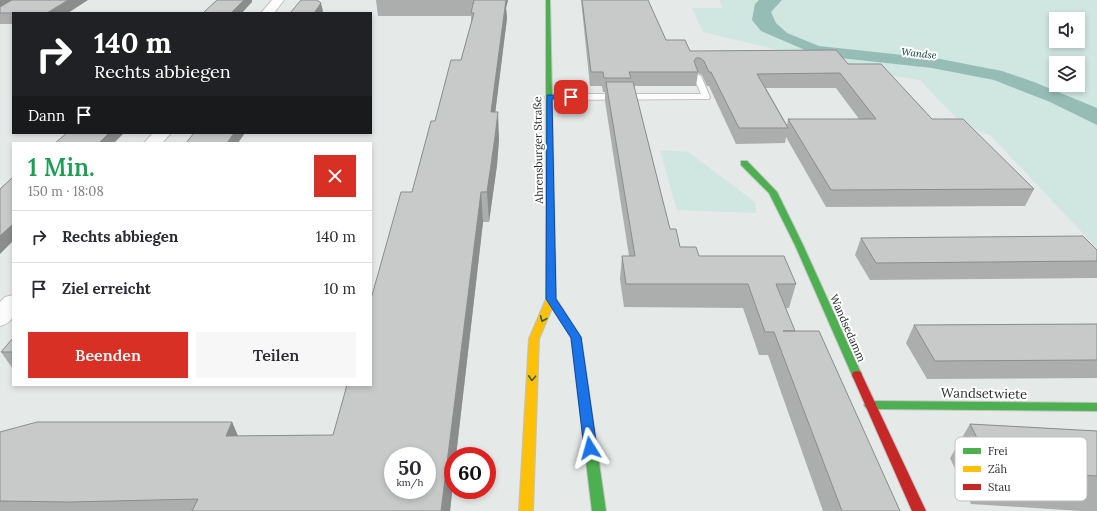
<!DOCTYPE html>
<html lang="de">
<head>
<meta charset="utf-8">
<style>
  body { margin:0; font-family:Lora,serif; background:#f7f7f7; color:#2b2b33; height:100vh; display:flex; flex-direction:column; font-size:15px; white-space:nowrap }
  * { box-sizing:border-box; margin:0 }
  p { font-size:13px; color:#7c7c81 }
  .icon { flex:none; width:22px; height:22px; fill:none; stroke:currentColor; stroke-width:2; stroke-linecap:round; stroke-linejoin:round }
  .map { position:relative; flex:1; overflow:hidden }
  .details { position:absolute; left:12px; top:142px; width:360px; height:244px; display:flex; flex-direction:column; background:#fff; border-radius:0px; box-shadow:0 2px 6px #0003 }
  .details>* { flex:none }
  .hud { position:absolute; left:12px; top:12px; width:360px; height:122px; border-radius:0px; box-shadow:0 2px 6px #0003; background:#202124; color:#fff; overflow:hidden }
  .buttons { position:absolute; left:1049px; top:12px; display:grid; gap:8px }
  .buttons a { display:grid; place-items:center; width:36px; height:36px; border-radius:0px; background:#fff; box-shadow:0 2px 6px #0003; font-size:20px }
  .speed { position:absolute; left:384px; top:447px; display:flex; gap:8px; font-size:20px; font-weight:700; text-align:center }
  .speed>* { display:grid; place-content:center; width:52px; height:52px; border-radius:50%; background:#fff; box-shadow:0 2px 6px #0003; line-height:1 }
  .speed small { font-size:10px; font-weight:400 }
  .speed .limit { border:6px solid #d22; background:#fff; color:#111 }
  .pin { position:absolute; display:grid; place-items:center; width:34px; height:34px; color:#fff; margin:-17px; border-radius:8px; box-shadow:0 2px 6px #0006 }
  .me { position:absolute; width:44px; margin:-22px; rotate:352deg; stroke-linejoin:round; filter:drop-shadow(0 0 3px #0008) }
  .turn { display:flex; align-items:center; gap:14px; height:84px; padding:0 16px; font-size:18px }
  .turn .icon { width:52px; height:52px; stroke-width:2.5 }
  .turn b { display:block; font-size:28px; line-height:34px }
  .then { display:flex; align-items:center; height:38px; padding:0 16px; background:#0003; gap:8px; font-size:15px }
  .round { display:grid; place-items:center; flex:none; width:42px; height:42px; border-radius:0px; background:#f7f7f7 }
  .overview { display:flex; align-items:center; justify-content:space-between; height:68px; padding:0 16px }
  h1 { font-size:24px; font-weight:600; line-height:30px; color:#1e9e55 }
  .cta { display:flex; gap:8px; margin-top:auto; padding:8px 16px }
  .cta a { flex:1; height:46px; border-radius:0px; background:#d93025; color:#fff; font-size:16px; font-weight:600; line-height:46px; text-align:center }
  .cta a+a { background:#f7f7f7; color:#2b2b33 }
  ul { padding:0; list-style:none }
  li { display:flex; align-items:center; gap:12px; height:52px; padding:0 16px; border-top:1px solid #e1e1e2 }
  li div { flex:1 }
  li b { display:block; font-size:15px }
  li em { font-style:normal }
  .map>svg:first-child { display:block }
</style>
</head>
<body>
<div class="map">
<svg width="1097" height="511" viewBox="0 0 1097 511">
  <rect width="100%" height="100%" fill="#e5e9e7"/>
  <!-- green -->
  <g fill="#cfe6e1" fill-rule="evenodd">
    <path d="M719,0h378v248l-107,-113 -28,-11 -42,-44 -45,-7 -172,-41 -11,-24h31zM1056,19h22v22h-22zM1056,63h22v22h-22z"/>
    <path d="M660,150l28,2 67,50 1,11 -79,-3z"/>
  </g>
  <!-- water -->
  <path fill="#96bdb5" d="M759,0h23l-11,12 5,11 11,10 32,13 121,13 62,12 32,11 63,26v17l-47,-23 -56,-22 -62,-12 -101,-11 -19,-4 -51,-22 -9,-11 3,-16z"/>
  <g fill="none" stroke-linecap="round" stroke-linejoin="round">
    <defs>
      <path id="lane" d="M694,74h3l4,2 9,21 -1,2 -160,1 -4,-3 4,-3h152l-8,-18z"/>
      <g id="street">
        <path d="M272,0h12l-10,13h-13z"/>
        <path d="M153,133h18l-9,10h-18z"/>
        <path d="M13,295c0,16 5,26 -13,31v-24l5,-5z"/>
      </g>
      <g id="fast">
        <path d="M546,0h4l6,295 -1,2 26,40 25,174h-14l-21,-174 -25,-38 1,-2 -1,-2z"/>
        <path d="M741,161h6l30,31 26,53 59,130 -1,3 -4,1 -4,-1 -1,-3 -57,-130 -26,-52 -28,-28z"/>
        <path d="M870,401l227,2v8l-227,-2 -4,-1 -2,-3 2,-3z"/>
      </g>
      <path id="slow" d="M551,292l3,1 2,6 -17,40 -6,172h-14l10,-172 17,-40v-4z"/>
      <path id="jam" d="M857,371l4,1 1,3 64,136h-14l-60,-136 1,-3z"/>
    </defs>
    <!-- lane casing -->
    <use href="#lane" stroke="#c0c2c1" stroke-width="2"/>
    <!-- street casing -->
    <use href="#street" stroke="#c0c2c1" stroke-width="2"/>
    <!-- fast casing -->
    <use href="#fast" stroke="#c0c2c1" stroke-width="2"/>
    <!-- slow casing -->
    <use href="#slow" stroke="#c0c2c1" stroke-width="2"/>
    <!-- jam casing -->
    <use href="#jam" stroke="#c0c2c1" stroke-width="2"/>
    <!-- lane -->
    <use href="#lane" fill="#fbfcfb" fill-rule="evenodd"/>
    <!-- street -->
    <use href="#street" fill="#fbfcfb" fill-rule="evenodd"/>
    <!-- fast -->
    <use href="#fast" fill="#4caf50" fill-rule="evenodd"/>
    <!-- slow -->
    <use href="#slow" fill="#ffc107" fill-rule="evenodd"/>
    <!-- jam -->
    <use href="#jam" fill="#c62828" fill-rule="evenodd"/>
  </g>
  <!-- wall -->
  <g fill="#abaead" fill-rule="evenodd">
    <path d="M0,0l13,13v11h-13z"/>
    <path d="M376,0h132l-2,8 1,10 -12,94 4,27 -2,26 -8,57h-6l-27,234h-3v28l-3,27h-450v-79l232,-10 6,14 95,-1 79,-243 23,-71 26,-61 10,-37v-7h-93z"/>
    <path d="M581,0h67l18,40 24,11 158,13 84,55 102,70 -9,17 -199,1 -40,-70 -1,6 -49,1 -27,-58h-2l-5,-11 -4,-2 -2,13h-62l36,143 10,18 19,9 97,28 -7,24h-4l10,23 105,180h-77l-55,-156h-9l-16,-47 -119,-1 -4,-28 2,-23h7l-24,-155v-9h-2l-1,-6h-12zM766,88h70l23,31h-71l-1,6z"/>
    <path d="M861,238l236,12v28l-227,2 -15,-25z"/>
    <path d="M1097,324v54l-170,1 -21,-36 8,-18z"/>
    <path d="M13,338v31l-12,-17z"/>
    <path d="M970,424l127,7v80h-16l-110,-7 -21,-46z"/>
  </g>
  <!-- shaded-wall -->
  <g fill="#8b8d8d">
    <path d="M0,0h12l-12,7z"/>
    <path d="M68,0h20l-20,13h-21z"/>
    <path d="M244,0h8v2l-10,11h-11z"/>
    <path d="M504,0h4l-2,8 1,10 -15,121 -1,-27z"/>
    <path d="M321,3l2,8 -1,2h-8z"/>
    <path d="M498,112l1,27 -2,26 -8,57 -2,-30z"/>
    <path d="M109,133h15l-10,10h-15z"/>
    <path d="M234,133h11l-7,10h-11z"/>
    <path d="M481,192l2,30 -27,234h-3v28l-3,27h-9z"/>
    <path d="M12,224l1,1v16l-13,13v-18z"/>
    <path d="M232,422l14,33 -20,-19z"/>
  </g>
  <!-- building -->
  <g fill="#c7cac9" stroke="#8b8d8d" fill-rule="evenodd">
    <path d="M12,0h56l-21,13h-47v-6z"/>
    <path d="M217,0h27l-13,13h-28z"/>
    <path d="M301,0h16l4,3 -7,10h-24z"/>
    <path d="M474,0h32l-15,112h7l-3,25 -8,55h-6l-40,319h-249l6,-12 -128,3 -70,-1v-69l37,-10h195l-6,14 107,-1 14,-50h24v-86l30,-107h11l19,-71h4l16,-61h10l13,-47h-3zM393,456h34v34h-34z"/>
    <path d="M582,0h66l18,40h19l5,11 146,-1 12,14h33l51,55h31l71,70 -203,1 -43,-71h88l-36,-46 -83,1 31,54h-49l-28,-56h-2l-5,-11 -4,-3h-4l-2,3 4,11h-69l2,6h-27l-1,-6h-12z"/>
    <path d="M606,82h27l37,147h6l4,18h16l3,9h85l12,28h-20l19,47h-12h36l81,180h-58l-68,-179h-9l-17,-48h-122l-4,-28h13z"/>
    <path d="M67,133h42l-10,10h-44z"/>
    <path d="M194,133h40l-7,10h-41z"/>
    <path d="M13,177v47l-13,12v-47z"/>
    <path d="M1083,236l14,14v11l-221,2 -15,-25z"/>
    <path d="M1097,324v36l-162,1 -21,-36z"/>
    <path d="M13,338v14h-12z"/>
    <path d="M970,424l127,7v45l-104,-6z"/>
  </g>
  <!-- one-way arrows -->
  <defs><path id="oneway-chevron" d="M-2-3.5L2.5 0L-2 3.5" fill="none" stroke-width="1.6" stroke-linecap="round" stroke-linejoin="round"/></defs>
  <g stroke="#37603a">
    <use href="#oneway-chevron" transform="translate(543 319) rotate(113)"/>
    <use href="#oneway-chevron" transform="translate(532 378) rotate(93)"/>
  </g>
  <!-- route -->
  <path fill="#1a73e8" stroke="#114b97" d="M547,95h24l4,2 -4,2h-19l4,200 25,38 16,111 -2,4 -5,1 -4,-1 -2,-4 -13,-110 -25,-39z"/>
  <g text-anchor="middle" stroke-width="4" stroke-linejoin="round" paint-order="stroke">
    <!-- far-water labels -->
    <g font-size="10" font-style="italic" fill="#01362f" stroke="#fff">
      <text transform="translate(919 53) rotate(6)" y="4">Wandse</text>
    </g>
    <!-- street labels -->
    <g font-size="11" fill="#292c2b" stroke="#fff">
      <text transform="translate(538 150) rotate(-91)" y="4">Ahrensburger Straße</text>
      <text transform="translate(848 328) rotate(66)" y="4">Wandsedamm</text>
    </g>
    <!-- near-street labels -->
    <g font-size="13" fill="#292c2b" stroke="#fff">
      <text transform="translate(984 393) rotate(1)" y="5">Wandsetwiete</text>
    </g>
  </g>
  <!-- legend -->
  <rect x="955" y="437" width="132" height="64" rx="6" fill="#fff" stroke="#bfc0bf" stroke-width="1"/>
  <rect x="963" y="448" width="18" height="6" fill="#4caf50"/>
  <rect x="963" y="466" width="18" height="6" fill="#ffc107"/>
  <rect x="963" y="484" width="18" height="6" fill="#c62828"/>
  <g font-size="11" fill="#292c2b">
    <text x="988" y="455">Frei</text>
    <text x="988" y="473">Zäh</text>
    <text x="988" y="491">Stau</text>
  </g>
</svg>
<div class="buttons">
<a><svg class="icon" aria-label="sound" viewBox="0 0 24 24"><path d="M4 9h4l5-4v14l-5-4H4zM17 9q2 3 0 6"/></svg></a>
<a><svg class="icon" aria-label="layers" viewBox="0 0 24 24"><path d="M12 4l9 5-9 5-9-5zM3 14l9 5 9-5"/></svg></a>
</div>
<div class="speed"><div>50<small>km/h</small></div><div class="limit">60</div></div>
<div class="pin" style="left:571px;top:97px;background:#d93025"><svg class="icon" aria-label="arrive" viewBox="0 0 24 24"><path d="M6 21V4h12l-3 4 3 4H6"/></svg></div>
<svg class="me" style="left:590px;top:448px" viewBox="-20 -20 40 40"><path d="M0-17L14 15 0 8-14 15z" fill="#1a73e8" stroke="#fff" stroke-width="4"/></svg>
<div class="hud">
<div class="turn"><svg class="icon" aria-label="right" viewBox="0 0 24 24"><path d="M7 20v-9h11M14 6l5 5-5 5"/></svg><div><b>140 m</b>Rechts abbiegen</div></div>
<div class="then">Dann<svg class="icon" aria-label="arrive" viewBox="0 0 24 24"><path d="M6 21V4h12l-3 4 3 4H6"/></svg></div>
</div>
<section class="details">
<div class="overview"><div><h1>1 Min.</h1><p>150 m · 18:08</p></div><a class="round" style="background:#d93025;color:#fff"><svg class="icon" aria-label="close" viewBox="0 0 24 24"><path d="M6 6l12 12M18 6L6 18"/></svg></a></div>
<ul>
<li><svg class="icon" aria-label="right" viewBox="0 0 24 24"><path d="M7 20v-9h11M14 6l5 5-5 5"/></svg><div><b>Rechts abbiegen</b></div><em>140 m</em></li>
<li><svg class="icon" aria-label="arrive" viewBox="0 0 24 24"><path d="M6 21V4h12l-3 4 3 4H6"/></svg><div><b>Ziel erreicht</b></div><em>10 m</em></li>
</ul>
<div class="cta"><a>Beenden</a><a>Teilen</a></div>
</section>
</div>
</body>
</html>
